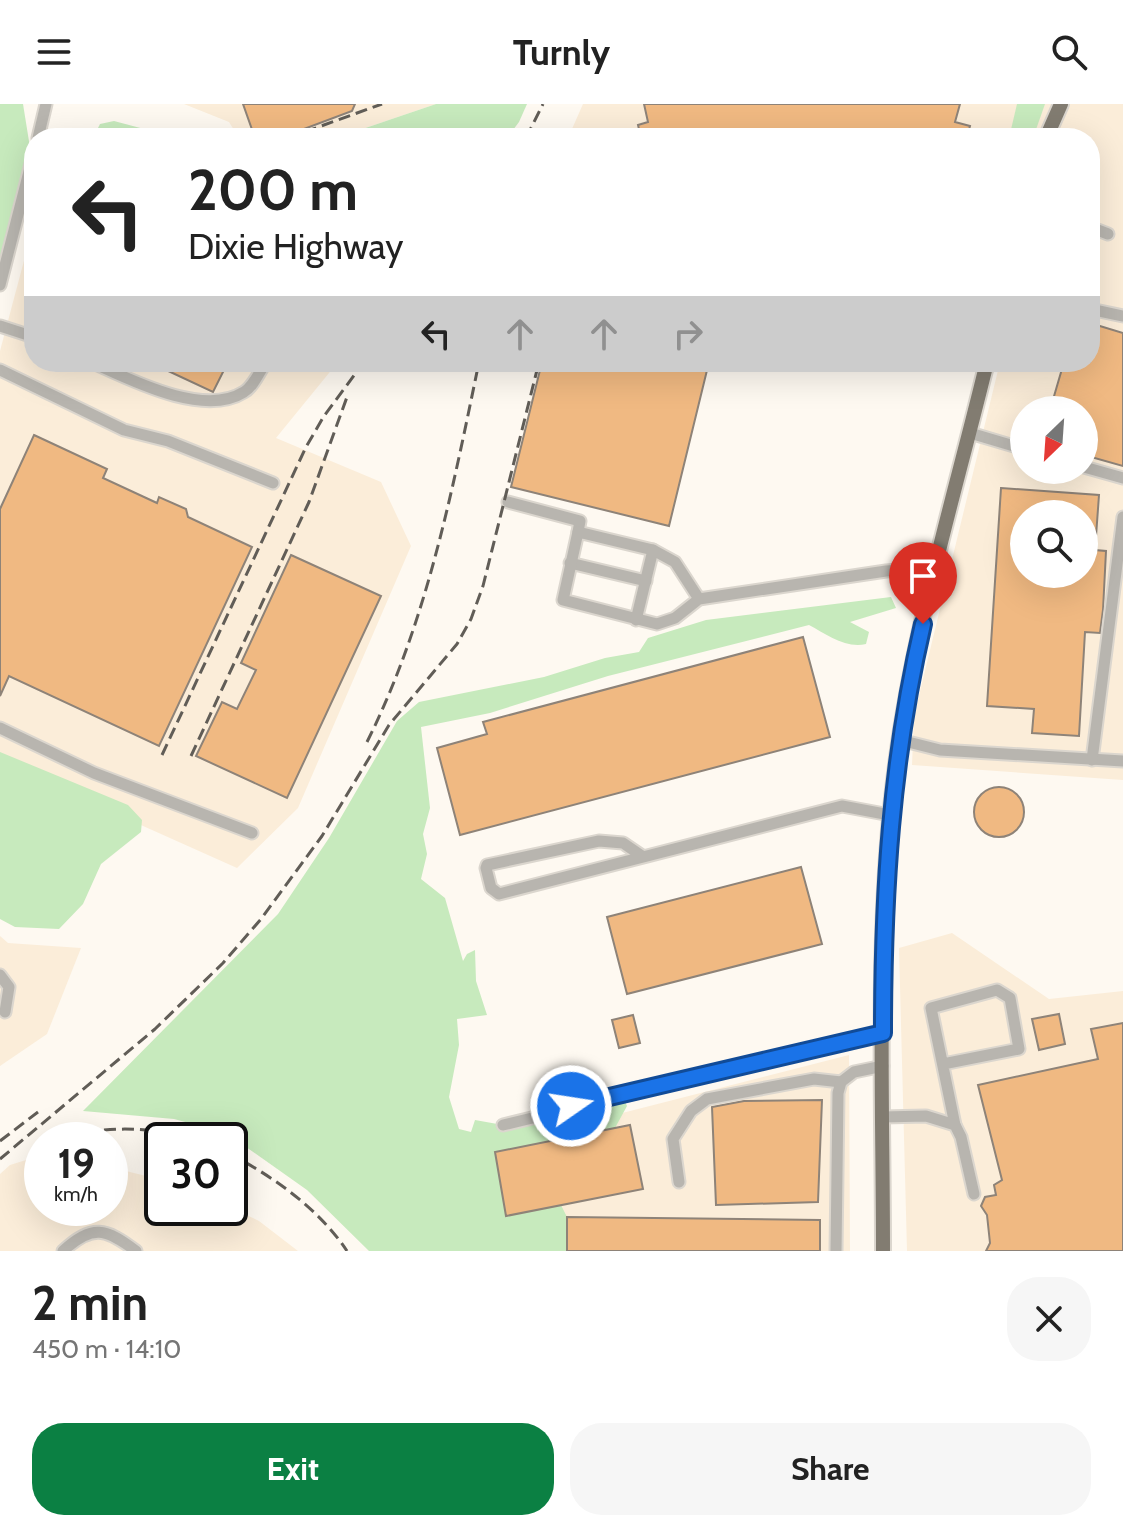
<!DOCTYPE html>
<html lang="en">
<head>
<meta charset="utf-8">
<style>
  body { margin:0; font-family:Cabin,sans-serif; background:#f6f6f6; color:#222; height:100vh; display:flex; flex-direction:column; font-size:30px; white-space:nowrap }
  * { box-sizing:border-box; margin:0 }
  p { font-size:26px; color:#767676 }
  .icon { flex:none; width:44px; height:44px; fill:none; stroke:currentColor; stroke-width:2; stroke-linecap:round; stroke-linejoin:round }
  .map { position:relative; height:1147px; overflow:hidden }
  .panel { display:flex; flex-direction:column; background:#fff; flex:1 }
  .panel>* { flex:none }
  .banner { position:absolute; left:24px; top:24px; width:1076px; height:244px; border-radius:32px; box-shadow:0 8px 32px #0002; background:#fff; color:#222; overflow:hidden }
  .needle { width:52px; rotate:205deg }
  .fabs { position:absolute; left:1010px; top:292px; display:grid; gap:16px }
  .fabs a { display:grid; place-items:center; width:88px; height:88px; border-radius:50%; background:#fff; box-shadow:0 8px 32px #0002; font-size:40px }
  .speed { position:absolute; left:24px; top:1018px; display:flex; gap:16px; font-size:40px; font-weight:700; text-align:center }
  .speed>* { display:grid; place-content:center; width:104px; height:104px; border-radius:50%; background:#fff; box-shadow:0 8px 32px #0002; line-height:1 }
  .speed small { font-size:20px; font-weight:400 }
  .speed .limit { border:4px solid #111; border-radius:12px; background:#fff; color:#111 }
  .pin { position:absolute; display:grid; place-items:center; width:68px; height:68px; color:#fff; margin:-82px -34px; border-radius:50% 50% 50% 0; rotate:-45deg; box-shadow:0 0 8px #0007 }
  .pin .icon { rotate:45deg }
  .me { position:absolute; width:88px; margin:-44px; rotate:77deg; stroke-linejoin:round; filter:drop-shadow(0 0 6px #0008) }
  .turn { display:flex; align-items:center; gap:28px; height:168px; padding:0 32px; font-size:36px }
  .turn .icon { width:104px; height:104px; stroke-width:2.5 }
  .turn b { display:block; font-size:56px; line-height:68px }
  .lanes { display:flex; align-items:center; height:76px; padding:0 32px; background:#0003; justify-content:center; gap:40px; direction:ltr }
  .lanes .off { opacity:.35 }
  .round { display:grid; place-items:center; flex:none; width:84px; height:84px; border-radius:32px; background:#f6f6f6 }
  .headline { display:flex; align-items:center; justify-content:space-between; height:136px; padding:0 32px }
  h1 { font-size:48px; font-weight:700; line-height:60px }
  .action { display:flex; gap:16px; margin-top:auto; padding:16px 32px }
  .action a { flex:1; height:92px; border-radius:32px; background:#0b8043; color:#fff; font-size:32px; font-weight:700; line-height:92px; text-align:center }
  .action a+a { background:#f6f6f6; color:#222 }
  header { display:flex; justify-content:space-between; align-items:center; height:104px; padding:0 32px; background:#fff; font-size:36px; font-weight:700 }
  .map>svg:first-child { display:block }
</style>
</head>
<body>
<header><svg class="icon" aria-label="menu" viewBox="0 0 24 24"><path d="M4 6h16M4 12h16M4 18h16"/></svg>Turnly<svg class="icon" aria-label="search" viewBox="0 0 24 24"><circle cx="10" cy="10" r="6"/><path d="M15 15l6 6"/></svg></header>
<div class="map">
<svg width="1123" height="1147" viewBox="0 0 1123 1147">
  <rect width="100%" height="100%" fill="#fef9f1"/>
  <!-- built -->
  <g fill="#fbedd9" fill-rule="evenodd">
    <path d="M184,0h252l-100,34h-97l-10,-16z"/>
    <path d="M583,0h540v676l-211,-15 2,-49 86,-354h90v-224h-522zM1024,306h60v60h-60zM1024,410h60v60h-60z"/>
    <path d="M34,119v139h304l-62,76 105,44 30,64 -113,262 -61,60 -237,-106v-411z"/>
    <path d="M952,829l97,66 74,-8v260h-216l-8,-303z"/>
    <path d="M0,832l8,7 73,5 -34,86 -47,32z"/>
    <path d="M849,951l1,196h-339l-37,-100z"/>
    <path d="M42,1051v53h68v-41l52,13v28l68,-1 29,14 39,30h-298v-77l10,-9z"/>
  </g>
  <!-- green -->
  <g fill="#c7eabd">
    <path d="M0,0h23l9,56 -25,98 -7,3z"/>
    <path d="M436,0h91l-8,18 -12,16h-171z"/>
    <path d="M1017,0h28l-12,34h-24z"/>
    <path d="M114,17l64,17h-81l-2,-4 5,-10z"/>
    <path d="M891,493l5,11 -46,14 19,10 -3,12c-20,5 -40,-10 -57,-19l-201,51 -118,37 -69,14 9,81 -7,26 4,20 -6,25 24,19 18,63 4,-7 8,-4 1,31 11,34 -30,4 2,26 -10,52 10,32 12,3 4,-12 28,5 119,-30 5,11 -12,22 -120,24 11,63 55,-10 6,12v34h-198l-62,-61 -68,-48 -35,-15 -30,-8 -91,-8 195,-197 51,-76 68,-117 22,-19 125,-25 61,-19 34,-6 9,-14 58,-18z"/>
    <path d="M0,648l128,53 14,15 -1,12 -40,32 -18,40 -24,25 -44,-2 -15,-8z"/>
  </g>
  <!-- building -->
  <g fill="#f0b982" stroke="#8e8378" stroke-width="2" fill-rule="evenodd">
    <path d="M243,0h112l-3,7 -72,27h-25z"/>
    <path d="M644,0h316l-5,18 15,4 -3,12h-326l-3,-13 10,-3z"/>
    <path d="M1090,219l33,10v133l-39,-11v-45h-34l14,-48h26z"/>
    <path d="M149,258h79l-15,30z"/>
    <path d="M542,258h167l-40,164 -158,-39z"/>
    <path d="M34,331l73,34 -4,9 54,25 2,-6 27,12 2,8 64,30 -93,199 -150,-70 -9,20v-187z"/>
    <path d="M1001,384l98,7 -4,55 11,1 -3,59 -3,23 -15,-1 -6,104 -47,-3 2,-24 -47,-3zM1024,410h60v60h-60z"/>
    <path d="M291,451l90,41 -94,202 -91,-42 26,-54 15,7 19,-39 -15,-7z"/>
    <path d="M803,533l27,100 -370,98 -23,-87 50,-14 -4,-12z"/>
    <circle cx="999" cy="708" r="25"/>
    <path d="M801,763l21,77 -195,50 -20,-77z"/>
    <path d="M1059,910l6,30 -26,6 -7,-31z"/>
    <path d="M633,911l7,28 -21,5 -7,-28z"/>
    <path d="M1123,919v228h-137l4,-8 -3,-28 -6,-9 4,-9 11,-2 -2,-10 8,-5 -24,-95 120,-26 -7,-30z"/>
    <path d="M822,996l-4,102 -102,3 -4,-98 32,-6z"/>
    <path d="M630,1021l13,64 -137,27 -11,-64z"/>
    <path d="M567,1113l253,3v31h-253z"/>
  </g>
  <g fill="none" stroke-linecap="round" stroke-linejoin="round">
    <defs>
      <g id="minor">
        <path d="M38,34l8,-34"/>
        <path d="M1090,123l18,7"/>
        <path d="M0,181l34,-133"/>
        <path d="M1090,205l33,7"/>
        <path d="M0,222l34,11"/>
        <path d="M91,258c38,17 112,56 153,30 9,-5 16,-21 22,-30"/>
        <path d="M0,266l124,60 44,11 105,42"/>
        <path d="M970,329l54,16"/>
        <path d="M1084,363l39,11"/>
        <path d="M508,398l72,19 -2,11"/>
        <path d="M570,459l76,18"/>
        <path d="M699,495l-24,-37 -22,-12 -75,-18 -15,68 94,24 18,-6 24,-19 187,-28 29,-2 20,5"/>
        <path d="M636,516l17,-70"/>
        <path d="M0,624l94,45 158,60"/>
        <path d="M900,636l40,10 183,11"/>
        <path d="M1092,656l31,-243"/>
        <path d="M642,752l-19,-13 -24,-2 -112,24 -1,3 5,20 8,6 343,-88 48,9"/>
        <path d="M0,871l9,12 -4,25"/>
        <path d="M943,960l76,-15 -9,-51 -13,-8 -66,18 24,117"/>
        <path d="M883,1013l43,-1 29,9 6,12 13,57"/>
        <path d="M503,1021l380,-92"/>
        <path d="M679,1078l-6,-43 18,-28 16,-12 107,-20 27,3"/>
        <path d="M63,1147c29,-27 43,-23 73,0"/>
        <path d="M836,1147l2,-158 3,-11 13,-10 29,-6"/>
      </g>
      <g id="major">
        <path d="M1046,34l15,-34"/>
        <path d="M883,1147c0,-161 -8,-326 13,-486 17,-134 59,-271 91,-403"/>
      </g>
    </defs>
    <!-- minor casing -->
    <use href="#minor" stroke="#dbd6ce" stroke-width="15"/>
    <!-- major casing -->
    <use href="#major" stroke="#dbd6ce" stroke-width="18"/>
    <!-- minor -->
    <use href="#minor" stroke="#b8b5af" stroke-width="11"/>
    <!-- major -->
    <use href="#major" stroke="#827c71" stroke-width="14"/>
    <!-- rail -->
    <g stroke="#615d57" stroke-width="3" stroke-dasharray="12 6" stroke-linecap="butt">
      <path d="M288,34l94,-34"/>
      <path d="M526,34l17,-34"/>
      <path d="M367,638c60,-120 85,-250 112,-380"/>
      <path d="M162,651l144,-308 18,-31 40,-54"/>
      <path d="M191,652l118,-254 38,-105"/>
      <path d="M51,1036c48,-14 97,-15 145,0"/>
      <path d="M0,1037l38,-29"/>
      <path d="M230,1050c44,23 89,55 117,97"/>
      <path d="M0,1055l155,-130 68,-66 38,-44 61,-83 67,-111 68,-81 14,-25 12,-33 56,-224"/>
    </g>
  </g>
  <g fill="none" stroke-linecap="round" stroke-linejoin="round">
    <defs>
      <path id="route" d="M571,1002l312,-73c0,-141 8,-272 40,-409"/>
    </defs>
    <!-- route casing -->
    <use href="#route" stroke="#114b97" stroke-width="20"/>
    <!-- route -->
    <use href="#route" stroke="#1a73e8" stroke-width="14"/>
  </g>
</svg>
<div class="fabs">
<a><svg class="needle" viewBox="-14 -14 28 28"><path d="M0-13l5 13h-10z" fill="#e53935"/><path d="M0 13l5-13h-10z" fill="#767676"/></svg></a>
<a><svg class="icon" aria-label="search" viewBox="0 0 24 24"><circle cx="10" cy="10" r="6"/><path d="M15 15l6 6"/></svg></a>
</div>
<div class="speed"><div>19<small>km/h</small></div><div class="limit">30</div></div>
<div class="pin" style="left:923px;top:520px;background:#d93025"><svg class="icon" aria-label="arrive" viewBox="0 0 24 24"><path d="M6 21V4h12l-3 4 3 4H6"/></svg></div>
<svg class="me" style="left:571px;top:1002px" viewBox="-20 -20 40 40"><circle r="17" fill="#1a73e8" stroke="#fff" stroke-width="3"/><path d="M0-11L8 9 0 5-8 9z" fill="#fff"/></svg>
<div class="banner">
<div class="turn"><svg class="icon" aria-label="left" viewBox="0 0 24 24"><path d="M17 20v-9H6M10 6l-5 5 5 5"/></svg><div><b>200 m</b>Dixie Highway</div></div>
<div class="lanes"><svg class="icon" aria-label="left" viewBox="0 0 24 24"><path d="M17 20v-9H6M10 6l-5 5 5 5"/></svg><svg class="icon off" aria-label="ahead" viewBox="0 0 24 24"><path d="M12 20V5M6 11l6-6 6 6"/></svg><svg class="icon off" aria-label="ahead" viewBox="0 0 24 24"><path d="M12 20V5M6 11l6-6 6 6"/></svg><svg class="icon off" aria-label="right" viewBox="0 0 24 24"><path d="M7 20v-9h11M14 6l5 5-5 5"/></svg></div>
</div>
</div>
<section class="panel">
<div class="headline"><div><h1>2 min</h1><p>450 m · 14:10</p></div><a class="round"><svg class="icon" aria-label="close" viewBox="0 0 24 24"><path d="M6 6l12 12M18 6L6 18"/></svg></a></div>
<div class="action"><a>Exit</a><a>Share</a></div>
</section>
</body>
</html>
